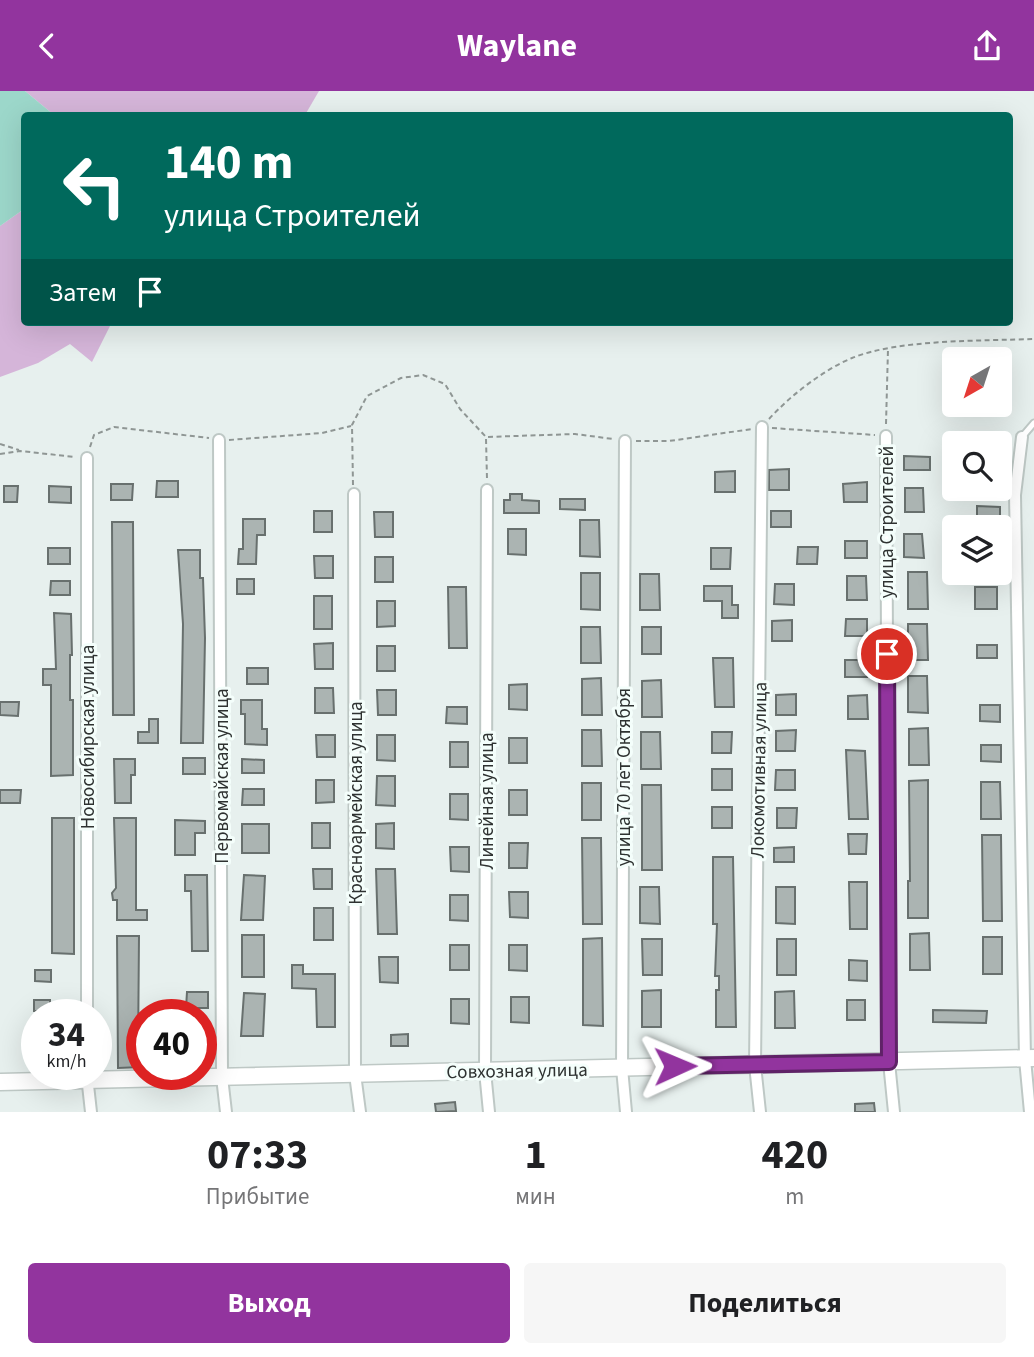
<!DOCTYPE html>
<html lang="ru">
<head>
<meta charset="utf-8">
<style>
  body { margin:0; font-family:"Source Sans 3",sans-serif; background:#f6f6f6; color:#202124; height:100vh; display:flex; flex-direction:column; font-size:26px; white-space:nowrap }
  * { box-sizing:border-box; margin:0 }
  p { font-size:23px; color:#757577 }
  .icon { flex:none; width:38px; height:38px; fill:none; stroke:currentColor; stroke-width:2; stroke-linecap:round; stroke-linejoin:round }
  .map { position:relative; height:1021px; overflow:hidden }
  .drawer { display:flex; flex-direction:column; background:#fff; flex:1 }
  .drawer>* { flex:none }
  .hud { position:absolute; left:21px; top:21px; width:992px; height:214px; border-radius:7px; box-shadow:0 7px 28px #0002; background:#00695c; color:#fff; overflow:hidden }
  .needle { width:46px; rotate:219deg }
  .controls { position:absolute; left:942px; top:256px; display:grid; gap:14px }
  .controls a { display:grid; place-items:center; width:70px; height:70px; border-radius:7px; background:#fff; box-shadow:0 7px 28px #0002; font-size:35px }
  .speed { position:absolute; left:21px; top:908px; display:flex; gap:14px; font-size:35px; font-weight:700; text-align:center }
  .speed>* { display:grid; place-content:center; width:91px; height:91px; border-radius:50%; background:#fff; box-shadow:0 7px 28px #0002; line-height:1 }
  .speed small { font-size:18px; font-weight:400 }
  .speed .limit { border:10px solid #d22; background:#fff; color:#111 }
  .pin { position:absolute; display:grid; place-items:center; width:60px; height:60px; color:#fff; margin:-30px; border:4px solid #fff; border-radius:50%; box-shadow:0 2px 7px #0007 }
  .me { position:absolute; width:77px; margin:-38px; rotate:89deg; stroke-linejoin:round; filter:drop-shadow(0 0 5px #0008) }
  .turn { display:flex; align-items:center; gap:24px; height:147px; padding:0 28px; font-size:32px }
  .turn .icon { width:91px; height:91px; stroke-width:2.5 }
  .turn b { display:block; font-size:49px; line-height:60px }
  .then { display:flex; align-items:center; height:66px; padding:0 28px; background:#0003; gap:14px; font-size:26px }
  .eta { display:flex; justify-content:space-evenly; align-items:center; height:119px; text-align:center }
  .eta b { font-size:42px; font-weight:700; line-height:49px }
  .primary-button { display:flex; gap:14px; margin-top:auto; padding:14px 28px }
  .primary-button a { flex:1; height:80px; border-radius:7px; background:#92349e; color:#fff; font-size:28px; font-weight:700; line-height:80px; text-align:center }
  .primary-button a+a { background:#f6f6f6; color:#202124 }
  header { display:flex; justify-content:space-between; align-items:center; height:91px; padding:0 28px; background:#92349e; color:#fff; font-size:32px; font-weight:700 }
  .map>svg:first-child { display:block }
</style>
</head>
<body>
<header><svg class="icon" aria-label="back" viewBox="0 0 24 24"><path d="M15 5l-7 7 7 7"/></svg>Waylane<svg class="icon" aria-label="share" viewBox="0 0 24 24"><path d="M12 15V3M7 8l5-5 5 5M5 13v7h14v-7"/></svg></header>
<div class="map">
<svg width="1034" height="1021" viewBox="0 0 1034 1021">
  <rect width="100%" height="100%" fill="#e7f0ee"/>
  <!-- green -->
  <g fill="#d5b5d9">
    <path d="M25,0h294l-14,24h-251z"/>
    <path d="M24,118v113h88l-20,40 -22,-18 -32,19 -38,14v-151z"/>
  </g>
  <!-- water -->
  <path fill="#9cd7ca" d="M0,0h25l29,24h-30v94l-24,17z"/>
  <!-- building -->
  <g fill="#abb4b2" stroke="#68706e" stroke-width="2">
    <path d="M904,365l26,1v13h-26z"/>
    <path d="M789,378v21h-20v-20z"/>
    <path d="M735,380v21h-20v-20z"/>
    <path d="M157,390h21v16h-22z"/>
    <path d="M867,391v20h-23l-1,-18z"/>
    <path d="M111,393h22l-1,16h-21z"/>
    <path d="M4,395h14l-1,16h-13z"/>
    <path d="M49,395l22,1v16l-22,-1z"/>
    <path d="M905,397h18l1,24h-19z"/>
    <path d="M510,403h12v6l17,1v12h-35v-13h6z"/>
    <path d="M560,408h25v11l-25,-1z"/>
    <path d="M977,415l23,1v20h-23z"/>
    <rect x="314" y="420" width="18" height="21"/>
    <rect x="771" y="420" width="20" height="16"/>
    <path d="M374,421h19v25h-18z"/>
    <path d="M243,428h22v16h-8l-1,29h-18l1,-15h4z"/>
    <path d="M580,429h19l1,37 -20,-1z"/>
    <path d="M112,431h21l1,193h-21z"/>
    <path d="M508,438h18v26l-18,-1z"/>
    <path d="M904,443h18l2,24 -20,-1z"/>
    <rect x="845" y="450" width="22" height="17"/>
    <path d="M798,456h20l-1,17h-20z"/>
    <rect x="48" y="457" width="22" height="16"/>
    <path d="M711,457h20l-1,21h-19z"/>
    <path d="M178,459h22v28h3l2,60 -2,105h-22l2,-119z"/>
    <path d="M314,465h19v22h-18z"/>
    <rect x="375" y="466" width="18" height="25"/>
    <path d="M908,481h19l1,37h-20z"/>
    <path d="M581,482h19v37l-19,-1z"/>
    <path d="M640,483h19l1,36h-20z"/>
    <path d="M847,485h19l1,24h-20z"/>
    <rect x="237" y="488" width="17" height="15"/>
    <path d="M51,490h19v14h-20z"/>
    <path d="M775,493h19v21l-20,-1z"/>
    <path d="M704,495h28v19h6v13h-16v-17h-18z"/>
    <path d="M448,496h18l1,61h-18z"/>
    <rect x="975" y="496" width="22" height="22"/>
    <rect x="314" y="505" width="18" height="33"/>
    <path d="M377,510h18v25l-18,1z"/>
    <path d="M54,522l17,1 1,41h-2v45h3v75l-22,1v-91h-8v-16h13z"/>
    <path d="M846,528h21v17h-22z"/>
    <path d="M792,529v21h-20v-20z"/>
    <path d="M908,533h19l1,36h-20z"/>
    <path d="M581,536h19l1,36h-20z"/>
    <rect x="642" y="536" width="19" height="27"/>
    <path d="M333,552v26h-18l-1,-25z"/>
    <rect x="977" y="554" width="20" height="13"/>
    <rect x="377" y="555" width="18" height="25"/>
    <path d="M713,567h20l1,49h-19z"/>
    <rect x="845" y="569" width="22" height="17"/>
    <rect x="247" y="577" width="21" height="16"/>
    <path d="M908,585h19l1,37 -20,-1z"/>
    <path d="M601,587l1,37h-20v-36z"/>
    <path d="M661,589l1,37h-20v-36z"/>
    <path d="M527,593v26l-18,-1v-24z"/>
    <path d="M315,597h18l1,25h-19z"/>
    <path d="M377,599h19v25h-18z"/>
    <path d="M796,603v21h-20v-20z"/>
    <path d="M867,604l1,24h-20v-23z"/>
    <path d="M241,609h21v29h5v16l-22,-1v-30h-4z"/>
    <path d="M0,611h19l-1,14 -18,-1z"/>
    <path d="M980,614h20v17l-20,-1z"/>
    <path d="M447,616h20v17l-21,-1z"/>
    <path d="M149,628h9v24h-20v-11h11z"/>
    <path d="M928,637l1,37h-20v-36z"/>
    <path d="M582,639h19l1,36h-20z"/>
    <path d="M796,639l-1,21h-19v-20z"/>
    <path d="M641,641h19l1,37h-20z"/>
    <path d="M712,641h20l-1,21h-19z"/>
    <path d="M316,644h19v22h-18z"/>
    <path d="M377,644h18v26l-18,-1z"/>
    <rect x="509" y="647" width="18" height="25"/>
    <rect x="450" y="651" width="18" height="25"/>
    <path d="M981,654h20v17l-20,-1z"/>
    <path d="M846,659l19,1 3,68h-19z"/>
    <rect x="183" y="667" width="22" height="16"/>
    <path d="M114,668h21v16h-4v28h-16z"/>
    <path d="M242,668l22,1v13h-22z"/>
    <rect x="712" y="678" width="20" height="21"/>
    <path d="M776,679h19v20h-20z"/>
    <path d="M377,685h18v30l-19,-1z"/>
    <path d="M316,689h18v22l-18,1z"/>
    <path d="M928,689v138h-20v-37h2l-1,-100z"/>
    <path d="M981,691h19l1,37h-20z"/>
    <rect x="582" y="692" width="19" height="37"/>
    <path d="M642,694h19l1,85h-20z"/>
    <path d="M243,698h21v16h-22z"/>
    <path d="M0,699h21l-1,13h-20z"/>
    <rect x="509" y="699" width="18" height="25"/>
    <path d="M450,703h18v26l-18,-1z"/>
    <rect x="712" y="716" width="20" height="21"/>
    <path d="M777,717h20l-1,20h-19z"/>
    <path d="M52,727h22v136l-22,-1z"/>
    <path d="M114,727h22v92h11v10h-30v-20h-4l-1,-7 4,-5z"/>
    <path d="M175,729l30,1v12h-10v22h-20z"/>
    <rect x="312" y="732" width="18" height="25"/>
    <path d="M394,732v26l-18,-1v-24z"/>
    <rect x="242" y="733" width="27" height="29"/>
    <path d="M848,743h19l-1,20h-17z"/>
    <path d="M982,744h19l1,86h-19z"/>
    <path d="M582,747h19l1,86h-19z"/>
    <path d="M509,752h19l-1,25h-18z"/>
    <path d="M450,756h19v25l-18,-1z"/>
    <path d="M794,756v15h-20v-14z"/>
    <path d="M713,766h20l3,170h-20v-37h3v-14h-4l2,-52h-4z"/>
    <path d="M313,778h19v20h-18z"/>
    <path d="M376,778h19l2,65h-19z"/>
    <path d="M185,784h22l1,76h-16l-1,-60h-6z"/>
    <path d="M244,784l21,1 -2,44h-22z"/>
    <path d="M849,791h18v47h-17z"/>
    <path d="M640,796h19l1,37 -20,-1z"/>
    <path d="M776,796h19v37l-19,-1z"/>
    <path d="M509,801h19v26l-18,-1z"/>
    <path d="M450,804h18v26l-18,-1z"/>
    <rect x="314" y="817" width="19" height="32"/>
    <path d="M929,842l1,37h-20v-36z"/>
    <rect x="242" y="844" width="22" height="42"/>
    <path d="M117,845h22l-1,120h4v11l-24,1z"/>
    <rect x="983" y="846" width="19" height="37"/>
    <path d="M602,847l1,88 -20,-1v-86z"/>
    <path d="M642,848h20v36h-19z"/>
    <rect x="777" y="848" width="19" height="36"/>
    <rect x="450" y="854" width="19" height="25"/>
    <path d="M509,854h18v26l-18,-1z"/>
    <path d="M379,866h19v26l-18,-1z"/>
    <path d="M849,869l18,1v20l-18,-1z"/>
    <path d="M292,874h11v9h32v53h-18l-1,-38 -24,-1z"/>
    <path d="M35,879h16v12l-16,-1z"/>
    <path d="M661,899v37h-19v-36z"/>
    <path d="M794,900l1,37h-20v-36z"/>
    <path d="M187,901h21v16h-22z"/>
    <path d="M244,902l21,1 -2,42h-22z"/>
    <path d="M511,906h18v26l-18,-1z"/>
    <path d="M451,908h18v25l-18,-1z"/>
    <rect x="34" y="909" width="16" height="11"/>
    <rect x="847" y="909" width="18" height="20"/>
    <path d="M933,919l54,1 -1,12 -53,-1z"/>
    <path d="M408,943v12h-17v-11z"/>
    <path d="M455,1011l1,9 -20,1 -1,-8z"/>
    <path d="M874,1012l1,9h-20v-8z"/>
  </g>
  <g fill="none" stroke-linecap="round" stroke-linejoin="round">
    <defs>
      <path id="lane" d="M1022,346l12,-14"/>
      <g id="street">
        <path d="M886,345l3,626 5,50"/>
        <path d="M1022,346l-7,58 10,564 5,53"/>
        <path d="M219,349l3,637 4,35"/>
        <path d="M625,350l-3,627 4,44"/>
        <path d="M87,367v557"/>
        <path d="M487,399l-2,581 4,41"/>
        <path d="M354,403l1,580 5,38"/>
        <path d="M87,985l4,36"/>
        <path d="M760,1021l-5,-47 7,-638"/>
      </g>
      <path id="secondary" d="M0,991l1034,-24"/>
    </defs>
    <!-- lane casing -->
    <use href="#lane" stroke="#bec8c5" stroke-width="9"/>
    <!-- street casing -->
    <use href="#street" stroke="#bec8c5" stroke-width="14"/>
    <!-- secondary casing -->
    <use href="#secondary" stroke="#bec8c5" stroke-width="19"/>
    <!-- path -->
    <g stroke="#8f9694" stroke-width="2" stroke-dasharray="5 3.5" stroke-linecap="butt">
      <path d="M769,328c21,-23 54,-49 83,-61 47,-19 130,-17 182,-19"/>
      <path d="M886,333l2,-75"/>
      <path d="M772,337l103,7"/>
      <path d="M486,348l1,40"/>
      <path d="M229,349l93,-7 29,-7"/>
      <path d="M636,350h33l83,-12"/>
      <path d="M0,353l19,6"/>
      <path d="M90,356l4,-12 20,-8 95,11"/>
      <path d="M0,363l20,-3 55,6"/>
      <path d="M353,394l-1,-60 15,-29 34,-18 22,-3 22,9 15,25 26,28 89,-3 38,5"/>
    </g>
    <!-- lane -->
    <use href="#lane" stroke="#fff" stroke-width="5"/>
    <!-- street -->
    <use href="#street" stroke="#fff" stroke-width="10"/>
    <!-- secondary -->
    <use href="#secondary" stroke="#fff" stroke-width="16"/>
  </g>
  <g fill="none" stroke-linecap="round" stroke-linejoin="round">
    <defs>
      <path id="route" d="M675,975l214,-4 -2,-408"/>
    </defs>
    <!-- route casing -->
    <use href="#route" stroke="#5f2267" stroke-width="18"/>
    <!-- route -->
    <use href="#route" stroke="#92349e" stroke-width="12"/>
  </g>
  <g text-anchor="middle" stroke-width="6" stroke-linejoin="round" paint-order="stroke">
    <!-- street labels -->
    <g font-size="19" fill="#2e3231" stroke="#f4fefb">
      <text transform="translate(886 431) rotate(-90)" y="7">улица Строителей</text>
      <text transform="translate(87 646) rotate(-90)" y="7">Новосибирская улица</text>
      <text transform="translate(758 679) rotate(-89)" y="7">Локомотивная улица</text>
      <text transform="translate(221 685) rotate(-90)" y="7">Первомайская улица</text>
      <text transform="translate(623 686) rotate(-90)" y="7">улица 70 лет Октября</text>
      <text transform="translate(486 710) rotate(-90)" y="7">Линейная улица</text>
      <text transform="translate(355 712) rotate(-90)" y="7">Красноармейская улица</text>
      <text transform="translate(517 979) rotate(-1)" y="7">Совхозная улица</text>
    </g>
  </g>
</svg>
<div class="controls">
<a><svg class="needle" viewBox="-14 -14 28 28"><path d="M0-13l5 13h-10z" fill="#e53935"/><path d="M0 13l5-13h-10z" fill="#757577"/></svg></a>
<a><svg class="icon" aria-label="search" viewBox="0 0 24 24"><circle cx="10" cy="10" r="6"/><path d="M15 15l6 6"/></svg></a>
<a><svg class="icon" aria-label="layers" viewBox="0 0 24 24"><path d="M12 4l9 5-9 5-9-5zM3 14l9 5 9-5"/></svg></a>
</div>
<div class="speed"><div>34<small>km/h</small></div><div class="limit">40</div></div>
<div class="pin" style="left:887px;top:563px;background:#d93025"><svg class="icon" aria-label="arrive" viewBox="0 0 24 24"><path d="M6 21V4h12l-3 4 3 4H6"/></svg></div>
<svg class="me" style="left:675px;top:975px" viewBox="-20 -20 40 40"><path d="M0-17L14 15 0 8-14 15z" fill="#92349e" stroke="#fff" stroke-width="4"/></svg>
<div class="hud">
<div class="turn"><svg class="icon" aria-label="left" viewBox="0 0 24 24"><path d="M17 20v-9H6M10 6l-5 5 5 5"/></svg><div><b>140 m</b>улица Строителей</div></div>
<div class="then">Затем<svg class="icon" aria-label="arrive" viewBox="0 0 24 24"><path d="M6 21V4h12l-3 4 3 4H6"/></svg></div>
</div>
</div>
<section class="drawer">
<div class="eta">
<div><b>07:33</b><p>Прибытие</p></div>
<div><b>1</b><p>мин</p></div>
<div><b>420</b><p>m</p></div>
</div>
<div class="primary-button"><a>Выход</a><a>Поделиться</a></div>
</section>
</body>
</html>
